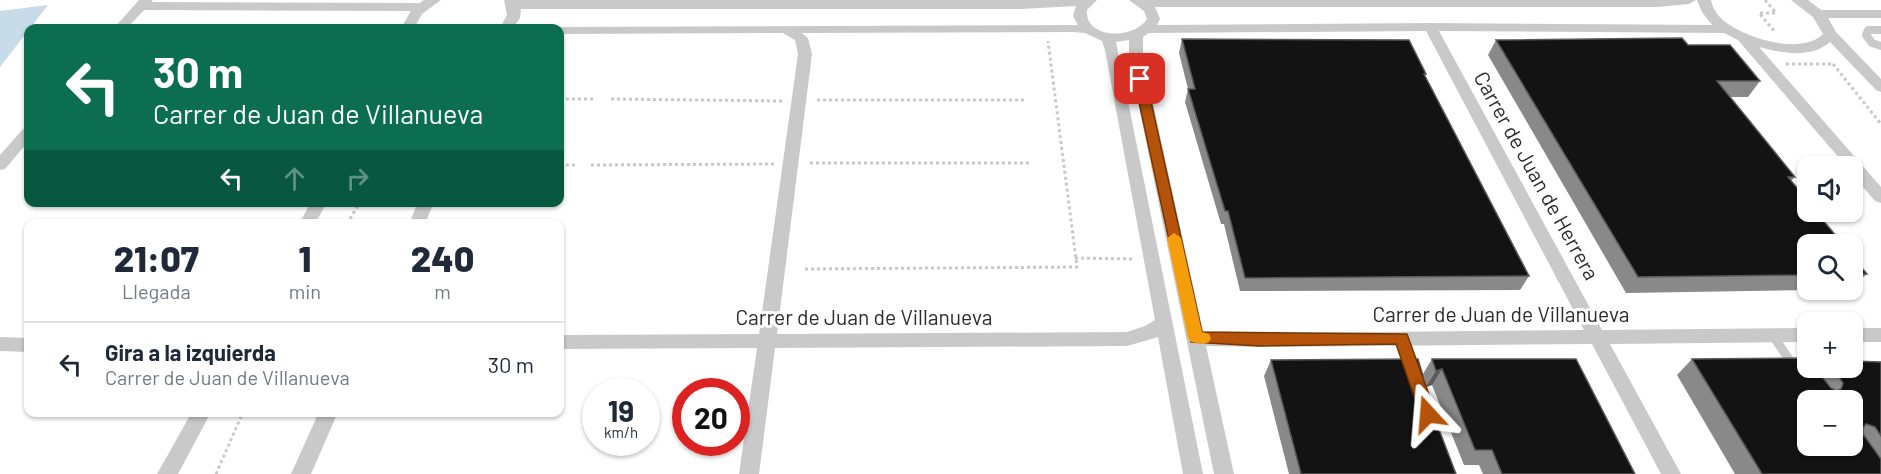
<!DOCTYPE html>
<html lang="es">
<head>
<meta charset="utf-8">
<style>
  body { margin:0; font-family:Barlow,sans-serif; background:#f6f6f7; color:#1f2937; height:100vh; display:flex; flex-direction:column; font-size:22px; white-space:nowrap }
  * { box-sizing:border-box; margin:0 }
  p { font-size:20px; color:#747a83 }
  .icon { flex:none; width:33px; height:33px; fill:none; stroke:currentColor; stroke-width:2; stroke-linecap:round; stroke-linejoin:round }
  .map { position:relative; flex:1; overflow:hidden }
  .details { position:absolute; left:24px; top:219px; width:540px; height:198px; display:flex; flex-direction:column; background:#fff; border-radius:12px; box-shadow:0 2px 4px #0004 }
  .details>* { flex:none }
  .guide { position:absolute; left:24px; top:24px; width:540px; height:183px; border-radius:12px; box-shadow:0 2px 4px #0004; background:#0b6e4f; color:#fff; overflow:hidden }
  .buttons { position:absolute; left:1797px; top:156px; display:grid; gap:12px }
  .buttons a { display:grid; place-items:center; width:66px; height:66px; border-radius:12px; background:#fff; box-shadow:0 2px 4px #0004; font-size:30px }
  .speed { position:absolute; left:582px; top:378px; display:flex; gap:12px; font-size:30px; font-weight:700; text-align:center }
  .speed>* { display:grid; place-content:center; width:78px; height:78px; border-radius:50%; background:#fff; box-shadow:0 2px 4px #0004; line-height:1 }
  .speed small { font-size:15px; font-weight:400 }
  .speed .limit { border:9px solid #d22; background:#fff; color:#111 }
  .pin { position:absolute; display:grid; place-items:center; width:51px; height:51px; color:#fff; margin:-26px; border-radius:12px; box-shadow:0 3px 9px #0006 }
  .me { position:absolute; width:66px; margin:-33px; rotate:341deg; stroke-linejoin:round; filter:drop-shadow(0 0 4px #0008) }
  .turn { display:flex; align-items:center; gap:21px; height:126px; padding:0 30px; font-size:27px }
  .turn .icon { width:78px; height:78px; stroke-width:2.5 }
  .turn b { display:block; font-size:42px; line-height:51px }
  .lanes { display:flex; align-items:center; height:57px; padding:0 30px; background:#0003; justify-content:center; gap:30px; direction:ltr }
  .lanes .off { opacity:.35 }
  .eta { display:flex; justify-content:space-evenly; align-items:center; height:102px; text-align:center }
  .eta b { font-size:36px; font-weight:800; line-height:42px }
  ul { padding:0; list-style:none }
  li { display:flex; align-items:center; gap:18px; height:84px; padding:0 30px; border-top:2px solid #e0e1e3 }
  li div { flex:1 }
  li b { display:block; font-size:22px }
  li em { font-style:normal }
  .map>svg:first-child { display:block }
</style>
</head>
<body>
<div class="map">
<svg width="1881" height="474" viewBox="0 0 1881 474">
  <rect width="100%" height="100%" fill="#fff"/>
  <!-- water -->
  <path fill="#c7dbe8" d="M48,5l-48,62v-56z"/>
  <g fill="none" stroke-linecap="round" stroke-linejoin="round">
    <!-- path -->
    <g stroke="#c9c9c9" stroke-width="3" stroke-dasharray="3 3" stroke-linecap="butt">
      <path d="M1765,0l11,13h-17l16,19"/>
      <path d="M1786,64h47"/>
      <path d="M1833,64l48,60"/>
      <path d="M560,99h36"/>
      <path d="M611,99l172,2"/>
      <path d="M817,100h207"/>
      <path d="M810,163h219"/>
      <path d="M560,165h15"/>
      <path d="M591,165l184,-1"/>
      <path d="M347,224l13,-22"/>
      <path d="M1075,258l59,1"/>
      <path d="M805,269l272,-2 -29,-226"/>
      <path d="M216,474l27,-62"/>
    </g>
    <!-- lane-far1 -->
    <path stroke="#c9c9c9" stroke-width="8" d="M1881,30h-13l-2,5 6,8 9,3"/>
    <!-- lane -->
    <g stroke="#c9c9c9" stroke-width="9">
      <path d="M1773,336l22,32"/>
      <path d="M1402,338l10,31"/>
    </g>
    <!-- street -->
    <g fill="#c9c9c9" fill-rule="evenodd">
      <path d="M139,0h14l-2,2 269,1 4,-3h17l-19,14 -8,14h-13l10,-17 -267,-1 -17,18h-13z"/>
      <path d="M504,0h593l-10,10c-3,29 47,30 60,9l-3,-8 -15,-11h567l-7,4 -32,3h-502l5,12 -3,6 273,-2 282,2 -10,-13 -5,-12h14c2,8 5,14 12,20 21,18 78,36 100,14l-10,-17 -22,-17h17l13,10h60v8h-53l8,14 45,47v13l-5,-2 -46,-48c-19,17 -49,11 -71,5l122,140v16l-6,-2 -23,-27v-8h-6l-108,-126 -14,-7 -285,-2 163,299 206,-2v14l-198,2 71,130h-20l-69,-130 -332,3 -54,-1 28,128h-20l-85,-416v-18l-13,2 87,432h-20l-25,-137 -31,9 -352,2 -16,126h-20l18,-126 -197,1v-14l199,-1 39,-280 -3,-14 -12,-7 -223,1v-6l-5,-1 523,-2 -5,-9 3,-10 -55,3h-500l-1,9 -7,10h-13l7,-13zM1426,31l158,299 -324,3 -57,-2 -60,-273v-21l6,-4zM1073,32l12,1 17,8 3,9 50,270 -10,6 -18,6 -350,2 35,-280 -4,-16 -6,-5z"/>
      <path d="M28,128v14l-23,27 -5,1v-15l23,-26z"/>
      <path d="M311,202h16l-12,22h-16z"/>
      <path d="M418,202h16l-9,22h-16z"/>
      <rect x="1852" y="328" width="29" height="14"/>
      <path d="M0,337l28,1v14l-28,-1z"/>
      <path d="M192,412h19l-33,62h-21z"/>
      <path d="M319,412h19l-27,62h-20z"/>
    </g>
  </g>
  <!-- wall -->
  <g fill="#898989">
    <path d="M1182,39l244,35 -1,2 104,200 -9,14 -280,1 -16,-67h-3l-36,-122 3,-13 -9,-36z"/>
    <path d="M1496,40l192,5 72,36 -12,16h-18l65,80 -4,4 17,63v46h9l-191,3 -138,-238z"/>
    <path d="M1852,256l15,18 -15,13z"/>
    <path d="M1432,359l203,115h-152l-4,-9h-15l-32,-80 -6,2 -3,-10 -3,4 36,93h-167l-25,-98 7,-16 152,14z"/>
    <path d="M1692,359l125,12 4,-3h31l29,-6v112h-146l-58,-99z"/>
  </g>
  <!-- shaded-wall -->
  <path fill="#5a5a5a" d="M1442,369l-10,16 -6,2 10,-16z"/>
  <!-- building -->
  <g fill="#131313" stroke="#5a5a5a" stroke-width="1.5" fill-rule="evenodd">
    <path d="M1682,38l6,7h42l30,36h-43l78,96h-7l20,24v11h8l27,32h-35v31l-170,2 -142,-237z"/>
    <path d="M1182,39l227,1 17,34h-2l105,202 -284,2 -17,-67h-3l-37,-122h7z"/>
    <path d="M1852,256l15,18h-15z"/>
    <path d="M1807,358l1,10h7l16,20 6,3 4,-2 2,-6 -10,-15h19v-7l29,1v74l-6,-9 -9,-3 -3,4v6l18,25v15h-119l-70,-115zM1808,400h44v46h-44z"/>
    <path d="M1418,359l5,17 -4,1 37,97h-155l-30,-114z"/>
    <path d="M1432,359h144l59,115h-133l-10,-24h-17l-33,-81 -6,2z"/>
  </g>
  <!-- route -->
  <path fill="#b45309" stroke="#753606" stroke-width="1.5" d="M1140,75l6,4 56,253 205,2 29,80 -3,5 -5,2 -6,-2 -26,-75 -136,2 -69,-4 -57,-263z"/>
  <!-- slow -->
  <path fill="#f59e0b" d="M1174,233l7,5 21,94 7,2 2,4 -2,4 -5,2 -13,-2 -3,-4 -21,-100z"/>
  <g text-anchor="middle" stroke-width="6" stroke-linejoin="round" paint-order="stroke">
    <!-- street labels -->
    <g font-size="21" fill="#2c2c2c" stroke="#fff">
      <text transform="translate(1536 176) rotate(61)" y="7">Carrer de Juan de Herrera</text>
      <text x="1501" y="322">Carrer de Juan de Villanueva</text>
      <text x="864" y="325">Carrer de Juan de Villanueva</text>
    </g>
  </g>
</svg>
<div class="buttons">
<a><svg class="icon" aria-label="sound" viewBox="0 0 24 24"><path d="M4 9h4l5-4v14l-5-4H4zM17 9q2 3 0 6"/></svg></a>
<a><svg class="icon" aria-label="search" viewBox="0 0 24 24"><circle cx="10" cy="10" r="6"/><path d="M15 15l6 6"/></svg></a>
<a>+</a>
<a>−</a>
</div>
<div class="speed"><div>19<small>km/h</small></div><div class="limit">20</div></div>
<div class="pin" style="left:1140px;top:79px;background:#d93025"><svg class="icon" aria-label="arrive" viewBox="0 0 24 24"><path d="M6 21V4h12l-3 4 3 4H6"/></svg></div>
<svg class="me" style="left:1428px;top:414px" viewBox="-20 -20 40 40"><path d="M0-17L14 15 0 8-14 15z" fill="#b45309" stroke="#fff" stroke-width="4"/></svg>
<div class="guide">
<div class="turn"><svg class="icon" aria-label="left" viewBox="0 0 24 24"><path d="M17 20v-9H6M10 6l-5 5 5 5"/></svg><div><b>30 m</b>Carrer de Juan de Villanueva</div></div>
<div class="lanes"><svg class="icon" aria-label="left" viewBox="0 0 24 24"><path d="M17 20v-9H6M10 6l-5 5 5 5"/></svg><svg class="icon off" aria-label="ahead" viewBox="0 0 24 24"><path d="M12 20V5M6 11l6-6 6 6"/></svg><svg class="icon off" aria-label="right" viewBox="0 0 24 24"><path d="M7 20v-9h11M14 6l5 5-5 5"/></svg></div>
</div>
<section class="details">
<div class="eta">
<div><b>21:07</b><p>Llegada</p></div>
<div><b>1</b><p>min</p></div>
<div><b>240</b><p>m</p></div>
</div>
<ul>
<li><svg class="icon" aria-label="left" viewBox="0 0 24 24"><path d="M17 20v-9H6M10 6l-5 5 5 5"/></svg><div><b>Gira a la izquierda</b><p>Carrer de Juan de Villanueva</p></div><em>30 m</em></li>
</ul>
</section>
</div>
</body>
</html>
